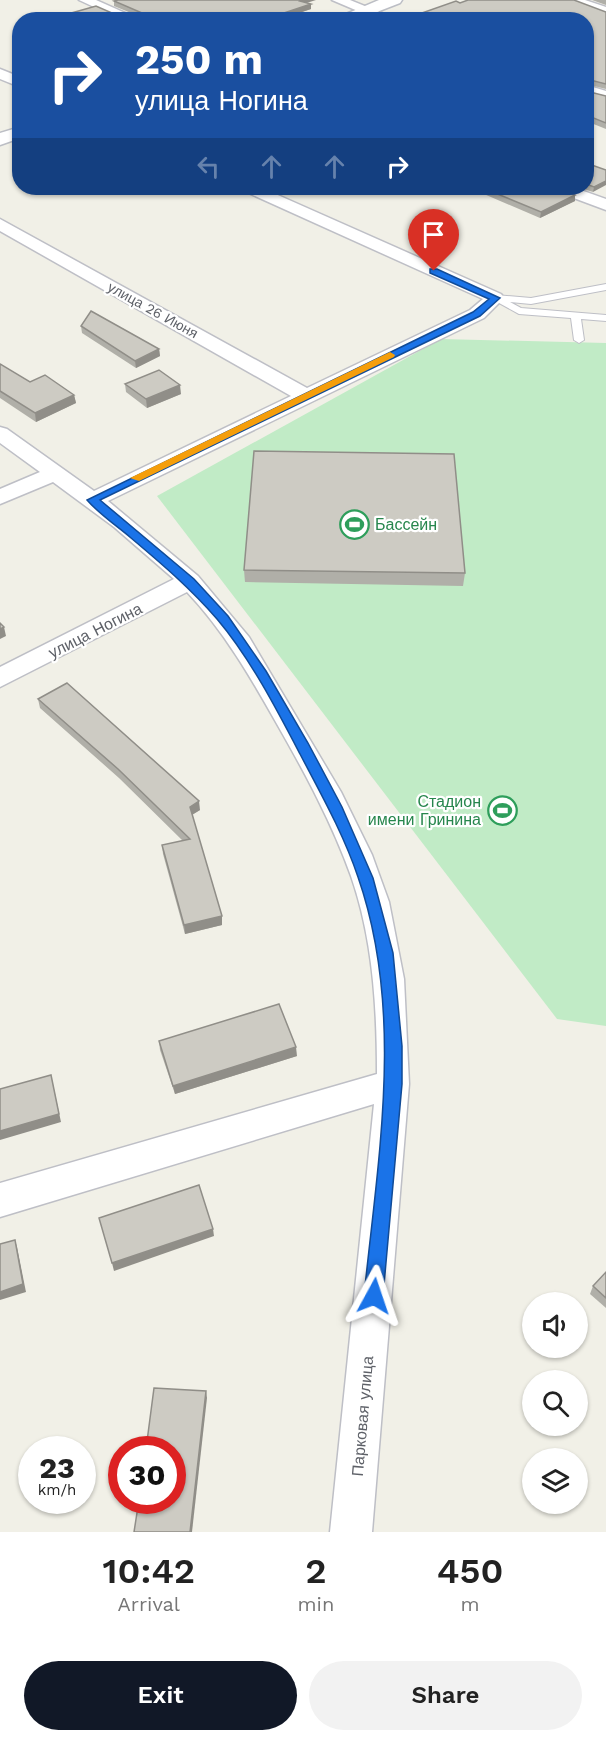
<!DOCTYPE html>
<html lang="en">
<head>
<meta charset="utf-8">
<style>
  body { margin:0; font-family:"Work Sans",sans-serif; background:#f2f2f2; color:#222; height:100vh; display:flex; flex-direction:column; font-size:22px; white-space:nowrap }
  * { box-sizing:border-box; margin:0 }
  p { font-size:20px; color:#767676 }
  .icon { flex:none; width:33px; height:33px; fill:none; stroke:currentColor; stroke-width:2; stroke-linecap:round; stroke-linejoin:round }
  .map { position:relative; height:1532px; overflow:hidden }
  .drawer { display:flex; flex-direction:column; background:#fff; flex:1 }
  .drawer>* { flex:none }
  .banner { position:absolute; left:12px; top:12px; width:582px; height:183px; border-radius:24px; box-shadow:0 2px 4px #0004; background:#1a4fa0; color:#fff; overflow:hidden }
  .buttons { position:absolute; left:522px; top:1292px; display:grid; gap:12px }
  .buttons a { display:grid; place-items:center; width:66px; height:66px; border-radius:50%; background:#fff; box-shadow:0 2px 4px #0004; font-size:30px }
  .speed { position:absolute; left:18px; top:1436px; display:flex; gap:12px; font-size:30px; font-weight:700; text-align:center }
  .speed>* { display:grid; place-content:center; width:78px; height:78px; border-radius:50%; background:#fff; box-shadow:0 2px 4px #0004; line-height:1 }
  .speed small { font-size:15px; font-weight:400 }
  .speed .limit { border:9px solid #d22; background:#fff; color:#111 }
  .pin { position:absolute; display:grid; place-items:center; width:51px; height:51px; color:#fff; margin:-62px -26px; border-radius:50% 50% 50% 0; rotate:-45deg; box-shadow:0 0 6px #0007 }
  .pin .icon { rotate:45deg }
  .me { position:absolute; width:66px; margin:-33px; rotate:5deg; stroke-linejoin:round; filter:drop-shadow(0 0 4px #0008) }
  .turn { display:flex; align-items:center; gap:21px; height:126px; padding:0 24px; font-size:27px }
  .turn .icon { width:78px; height:78px; stroke-width:2.5 }
  .turn b { display:block; font-size:42px; line-height:51px }
  .lanes { display:flex; align-items:center; height:57px; padding:0 24px; background:#0003; justify-content:center; gap:30px; direction:ltr }
  .lanes .off { opacity:.35 }
  .eta { display:flex; justify-content:space-evenly; align-items:center; height:102px; text-align:center }
  .eta b { font-size:36px; font-weight:600; line-height:42px }
  .action { display:flex; gap:12px; margin-top:auto; padding:12px 24px }
  .action a { flex:1; height:69px; border-radius:36px; background:#111827; color:#fff; font-size:24px; font-weight:600; line-height:69px; text-align:center }
  .action a+a { background:#f2f2f2; color:#222 }
  .map>svg:first-child { display:block }
</style>
</head>
<body>
<div class="map">
<svg width="606" height="1532" viewBox="0 0 606 1532">
  <rect width="100%" height="100%" fill="#f1f0e7"/>
  <!-- green -->
  <path fill="#c1ebc6" d="M441,339l165,4v683l-49,-7 -400,-523z"/>
  <g fill="none" stroke-linecap="round" stroke-linejoin="round">
    <defs>
      <path id="lane" d="M606,284v6l-75,14 -21,-2 11,6 85,7v6l-25,-2 3,21 -5,3 -5,-3 -3,-22 -52,-4 -29,-16 5,-3 36,3z"/>
      <g id="street">
        <path d="M79,0h17l45,20h-19z"/>
        <path d="M332,0h18l49,20h-20z"/>
        <path d="M566,0h19l21,7v8z"/>
        <path d="M0,69l20,8v10l-20,-8z"/>
        <path d="M586,85l20,6v9l-20,-6z"/>
        <path d="M242,188h20l239,106 3,4 -20,20 -376,183 90,75 51,61 92,155 31,63 17,47 15,77 5,105 -37,448h-42l44,-428 -374,113v-34l377,-109c0,-66 -4,-135 -26,-198 -19,-53 -46,-103 -74,-152 -26,-46 -53,-93 -90,-132l-187,95v-20l174,-88 -60,-52 -61,-45 -53,22v-15l40,-17 -40,-29v-16l7,2 87,62 197,-95 -291,-165v-12l307,169 163,-78 13,-11 -239,-108z"/>
        <path d="M553,188h22l31,11v11l-51,-19z"/>
      </g>
      <g id="secondary">
        <path d="M379,0h23l-2,3 -44,17h-24z"/>
        <path d="M20,127v11l-20,7v-12z"/>
      </g>
    </defs>
    <!-- lane casing -->
    <use href="#lane" stroke="#bebfc6" stroke-width="2"/>
    <!-- street casing -->
    <use href="#street" stroke="#bebfc6" stroke-width="3"/>
    <!-- secondary casing -->
    <use href="#secondary" stroke="#bcbec5" stroke-width="3"/>
    <!-- lane -->
    <use href="#lane" fill="#fff" fill-rule="evenodd"/>
    <!-- street -->
    <use href="#street" fill="#fff" fill-rule="evenodd"/>
    <!-- secondary -->
    <use href="#secondary" fill="#fff" fill-rule="evenodd"/>
  </g>
  <!-- wall -->
  <g fill="#b0afa8">
    <path d="M592,0h14v5z"/>
    <path d="M114,1l193,2 4,6 -33,11h-207l-2,-1 -1,-5 53,3h20l-27,-11z"/>
    <path d="M460,3l146,9v77l-20,-5v-64z"/>
    <path d="M586,91l20,5v33l-20,-8z"/>
    <path d="M586,163l20,7 -13,22 -13,-4h6z"/>
    <path d="M470,188h85l20,13 -35,17z"/>
    <path d="M81,326l78,23 1,7 -24,12 -54,-35z"/>
    <path d="M0,364l30,18 44,13 2,8 -40,19 -36,-24z"/>
    <path d="M125,384l56,10 -34,14 -21,-16z"/>
    <path d="M244,570l221,3 -2,13 -218,-4z"/>
    <path d="M38,699l162,111 -8,5 30,101v9l-37,9 -22,-80 -1,-9 21,-4 -64,-63 -79,-70z"/>
    <path d="M159,1041l138,15 -122,38 -15,-44z"/>
    <path d="M606,1272v36l-16,-14 3,-8z"/>
  </g>
  <!-- shaded-wall -->
  <g fill="#908e88">
    <path d="M302,0h14l-16,5v-4z"/>
    <path d="M311,4v5l-33,11h-15z"/>
    <path d="M606,181v4l-13,7 1,-5z"/>
    <path d="M575,195v6l-35,17 1,-6z"/>
    <path d="M159,349l1,7 -24,12 -1,-7z"/>
    <path d="M180,385l1,9 -34,14 -1,-9z"/>
    <path d="M74,395l2,8 -40,19 -1,-9z"/>
    <path d="M4,627l2,9 -6,3v-10z"/>
    <path d="M199,801l1,9 -10,6v-9z"/>
    <path d="M222,916v9l-37,9 -1,-9z"/>
    <path d="M296,1047l1,9 -122,38 -2,-8z"/>
    <path d="M51,1075l10,47 -61,18v-9z"/>
    <path d="M213,1229l1,7 -100,35 -2,-8z"/>
    <path d="M15,1240l2,7 9,45 -26,8v-8z"/>
    <path d="M206,1391l1,7 -15,134h-2z"/>
  </g>
  <!-- building -->
  <g fill="#cdcbc3" stroke="#908e88" stroke-width="1.5">
    <path d="M118,0h184l-2,1 11,3 -48,16h-181l-14,-6 28,-8 25,11 20,1 1,-5 -28,-12z"/>
    <path d="M468,0h106l32,12v72l-20,-5v-59h-184l54,-19 4,2z"/>
    <path d="M586,91l20,5v27l-20,-8z"/>
    <path d="M586,163l20,7v11l-12,6 -8,-3z"/>
    <path d="M483,188h72l20,7 -34,17z"/>
    <path d="M91,311l68,38 -24,12 -54,-35z"/>
    <path d="M0,364l30,18 15,-7 29,20 -39,18 -35,-22z"/>
    <path d="M159,370l21,15 -34,14 -21,-15z"/>
    <path d="M254,451l200,3 11,119 -221,-3z"/>
    <path d="M0,623l4,4 -4,2z"/>
    <path d="M67,683l132,118 -9,6 32,109 -38,9 -22,-80 28,-6 -72,-70 -80,-70z"/>
    <path d="M279,1004l17,43 -123,39 -14,-45z"/>
    <path d="M51,1075l8,39 -59,17v-42z"/>
    <path d="M199,1185l14,44 -101,34 -13,-45z"/>
    <path d="M15,1240l8,44 -23,8v-48z"/>
    <path d="M606,1272v26l-13,-12z"/>
    <path d="M154,1388l52,3 -16,141h-56l5,-32h33v-51h-26z"/>
  </g>
  <!-- route -->
  <path fill="#1a73e8" stroke="#114b97" stroke-width="1.5" d="M430,269h7l63,29 -20,18 -380,184 94,79 34,37 38,55 42,72 34,64 31,71 20,75 9,93v38l-19,212 -3,7 -6,2 -7,-2 -3,-7c14,-138 41,-284 -6,-419 -14,-42 -37,-83 -58,-123 -24,-46 -50,-96 -83,-135 -26,-30 -55,-55 -86,-81 -14,-12 -32,-24 -44,-38l386,-188 16,-13 -59,-26z"/>
  <!-- slow -->
  <path fill="#f59e0b" d="M390,352l5,3 -1,2 -255,124 -9,-3z"/>
  <!-- icons -->
  <defs>
    <symbol id="stadium-ring" viewBox="-11 -11 22 22"><circle r="9.5" fill="#fff" stroke="#2e9e5b" stroke-width="1.5"/><path d="M0-5a6.5 5 0 1 0 0 10a6.5 5 0 1 0 0-10ZM-3.5-1.8h7v3.6h-7Z" fill="#2e9e5b"/></symbol>
  </defs>
  <g fill-rule="evenodd">
    <use href="#stadium-ring" x="338" y="508" width="33" height="33"/>
    <use href="#stadium-ring" x="486" y="794" width="33" height="33"/>
  </g>
  <g text-anchor="middle" stroke-width="4.5" stroke-linejoin="round" paint-order="stroke">
    <!-- far-street labels -->
    <g font-size="14" fill="#5e6168" stroke="#fff">
      <text transform="translate(153 310) rotate(29)" y="5">улица 26 Июня</text>
    </g>
    <!-- leisure labels -->
    <g font-size="16" fill="#27864d" stroke="#fff" text-anchor="start">
      <text x="375" y="530">Бассейн</text>
      <text x="481" y="807" text-anchor="end">Стадион<tspan x="481" dy="18">имени Гринина</tspan></text>
    </g>
    <!-- street labels -->
    <g font-size="16" fill="#5e6168" stroke="#fff">
      <text transform="translate(95 630) rotate(-27)" y="6">улица Ногина</text>
      <text transform="translate(362 1416) rotate(-85)" y="6">Парковая улица</text>
    </g>
  </g>
</svg>
<div class="buttons">
<a><svg class="icon" aria-label="sound" viewBox="0 0 24 24"><path d="M4 9h4l5-4v14l-5-4H4zM17 9q2 3 0 6"/></svg></a>
<a><svg class="icon" aria-label="search" viewBox="0 0 24 24"><circle cx="10" cy="10" r="6"/><path d="M15 15l6 6"/></svg></a>
<a><svg class="icon" aria-label="layers" viewBox="0 0 24 24"><path d="M12 4l9 5-9 5-9-5zM3 14l9 5 9-5"/></svg></a>
</div>
<div class="speed"><div>23<small>km/h</small></div><div class="limit">30</div></div>
<div class="pin" style="left:434px;top:271px;background:#d93025"><svg class="icon" aria-label="arrive" viewBox="0 0 24 24"><path d="M6 21V4h12l-3 4 3 4H6"/></svg></div>
<svg class="me" style="left:374px;top:1296px" viewBox="-20 -20 40 40"><path d="M0-17L14 15 0 8-14 15z" fill="#1a73e8" stroke="#fff" stroke-width="4"/></svg>
<div class="banner">
<div class="turn"><svg class="icon" aria-label="right" viewBox="0 0 24 24"><path d="M7 20v-9h11M14 6l5 5-5 5"/></svg><div><b>250 m</b>улица Ногина</div></div>
<div class="lanes"><svg class="icon off" aria-label="left" viewBox="0 0 24 24"><path d="M17 20v-9H6M10 6l-5 5 5 5"/></svg><svg class="icon off" aria-label="ahead" viewBox="0 0 24 24"><path d="M12 20V5M6 11l6-6 6 6"/></svg><svg class="icon off" aria-label="ahead" viewBox="0 0 24 24"><path d="M12 20V5M6 11l6-6 6 6"/></svg><svg class="icon" aria-label="right" viewBox="0 0 24 24"><path d="M7 20v-9h11M14 6l5 5-5 5"/></svg></div>
</div>
</div>
<section class="drawer">
<div class="eta">
<div><b>10:42</b><p>Arrival</p></div>
<div><b>2</b><p>min</p></div>
<div><b>450</b><p>m</p></div>
</div>
<div class="action"><a>Exit</a><a>Share</a></div>
</section>
</body>
</html>
